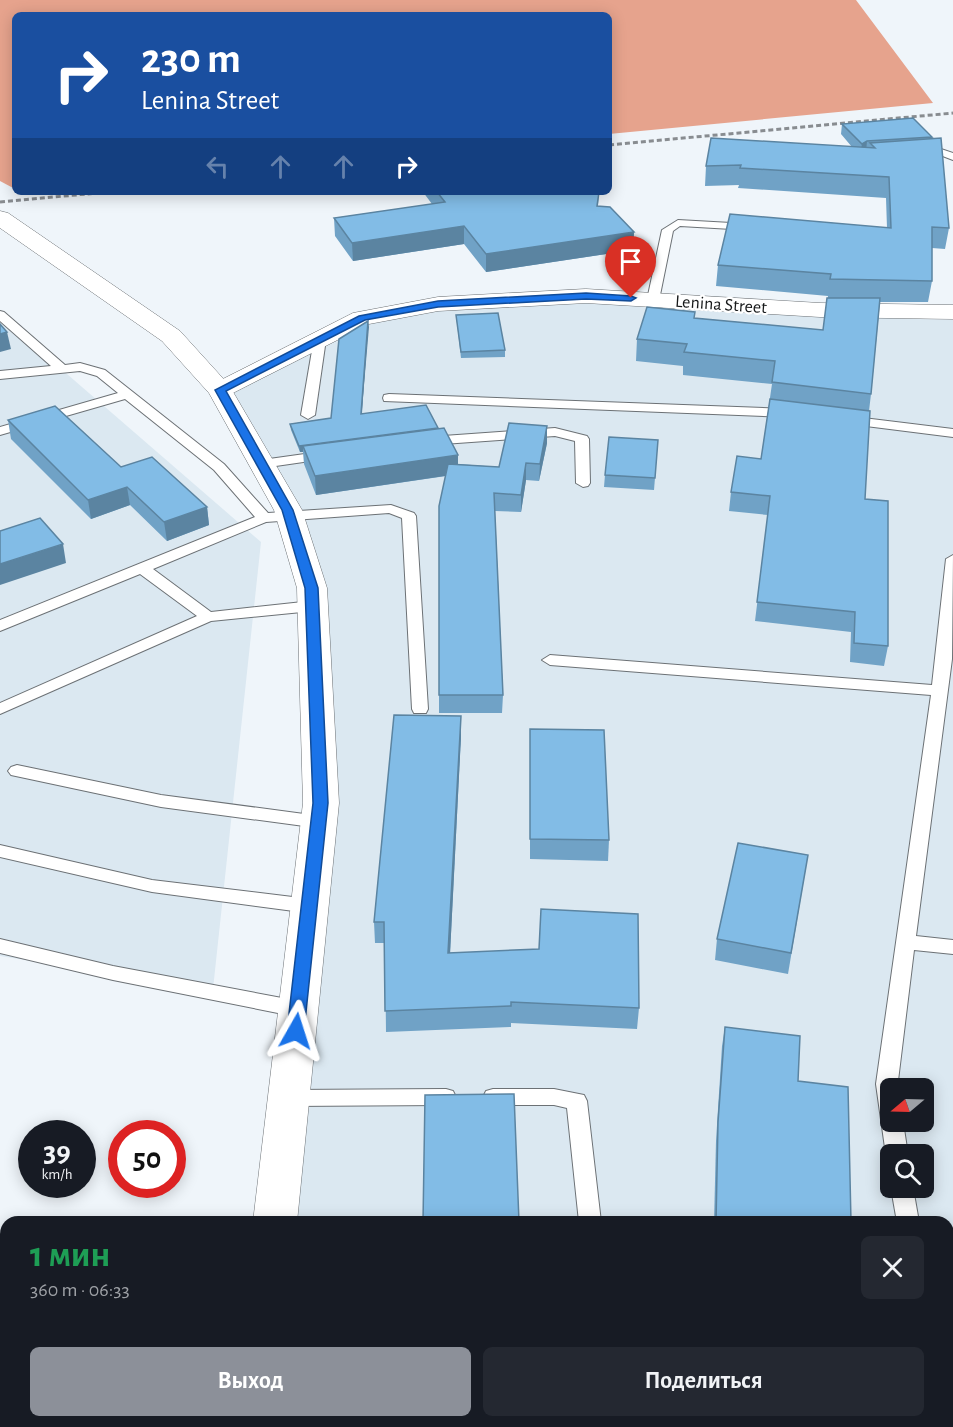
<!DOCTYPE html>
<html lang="ru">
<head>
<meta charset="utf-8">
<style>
  body { margin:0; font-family:"Alegreya Sans",sans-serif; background:#242831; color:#f1f3f6; height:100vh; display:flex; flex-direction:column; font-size:22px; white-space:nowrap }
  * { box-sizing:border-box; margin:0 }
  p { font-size:20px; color:#9ea1a6 }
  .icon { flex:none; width:33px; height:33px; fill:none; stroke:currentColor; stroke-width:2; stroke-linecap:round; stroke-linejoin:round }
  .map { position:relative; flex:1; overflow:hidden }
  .side { position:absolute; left:0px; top:1216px; width:954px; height:212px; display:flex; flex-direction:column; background:#171b24; border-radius:18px 18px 0 0; box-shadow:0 3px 15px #0003 }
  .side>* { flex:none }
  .guide { position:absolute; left:12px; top:12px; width:600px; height:183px; border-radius:9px; box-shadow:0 3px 15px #0003; background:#1a4fa0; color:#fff; overflow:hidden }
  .needle { width:39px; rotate:251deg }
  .buttons { position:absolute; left:880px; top:1078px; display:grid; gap:12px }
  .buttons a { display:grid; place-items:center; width:54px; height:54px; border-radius:9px; background:#171b24; box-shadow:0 3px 15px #0003; font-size:30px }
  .speed { position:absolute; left:18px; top:1120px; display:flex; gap:12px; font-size:30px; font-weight:700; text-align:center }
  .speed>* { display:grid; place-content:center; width:78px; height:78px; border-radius:50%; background:#171b24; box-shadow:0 3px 15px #0003; line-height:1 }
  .speed small { font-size:15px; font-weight:400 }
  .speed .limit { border:9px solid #d22; background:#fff; color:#111 }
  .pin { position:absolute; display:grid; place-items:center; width:51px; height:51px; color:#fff; margin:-62px -26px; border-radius:50% 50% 50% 0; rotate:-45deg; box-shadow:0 0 6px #0007 }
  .pin .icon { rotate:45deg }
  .me { position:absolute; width:66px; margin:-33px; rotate:6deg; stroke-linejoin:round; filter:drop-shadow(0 0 4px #0008) }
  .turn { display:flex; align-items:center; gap:21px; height:126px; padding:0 30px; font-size:27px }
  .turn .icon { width:78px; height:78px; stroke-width:2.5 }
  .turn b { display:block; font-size:42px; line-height:51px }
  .lanes { display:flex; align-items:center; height:57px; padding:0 30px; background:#0003; justify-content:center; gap:30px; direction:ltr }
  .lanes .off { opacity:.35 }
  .round { display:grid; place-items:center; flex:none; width:63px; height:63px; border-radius:9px; background:#242831 }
  .headline { display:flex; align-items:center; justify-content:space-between; height:102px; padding:0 30px }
  h1 { font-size:36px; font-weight:600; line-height:45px; color:#1e9e55 }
  .primary-button { display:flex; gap:12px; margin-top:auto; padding:12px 30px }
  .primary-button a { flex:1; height:69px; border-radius:9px; background:#8c9099; color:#fff; font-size:24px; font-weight:600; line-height:69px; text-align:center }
  .primary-button a+a { background:#242831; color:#f1f3f6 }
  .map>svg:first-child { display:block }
</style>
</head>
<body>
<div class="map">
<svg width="953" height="1427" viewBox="0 0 953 1427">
  <rect width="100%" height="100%" fill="#eff5fa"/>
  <!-- built -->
  <g fill="#dbe8f1" fill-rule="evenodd">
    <path d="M584,300l229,16 140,4v1107h-688v-5h683v-200h-661l45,-421 -8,-211 -91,-198 134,-70 69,-14zM891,1089h33v33h-33zM891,1155h33v33h-33z"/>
    <path d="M0,316l261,226 -48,447 -213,-33z"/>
  </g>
  <!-- forest -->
  <path fill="#e6a38d" d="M0,0h856l77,103 -324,31v-119h-594v174l-15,-8z"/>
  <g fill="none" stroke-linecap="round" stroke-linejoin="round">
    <defs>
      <g id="lane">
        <path d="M941,149l12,4v7l-13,-5 -21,2 -5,-3 5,-3z"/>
        <path d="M678,220l71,4 5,3 -5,3 -69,-4 -7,5 -14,69 -6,4 -4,-1 -2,-3 15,-70z"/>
        <path d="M0,311l4,1 61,53 15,-2 25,7 119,94 44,49 123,-8 23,8 2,3 12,193 -2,4h-12l-2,-4 -10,-191 -13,-5 -123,9 -113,47 58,43 101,-11 8,5 -8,5 -101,10 -211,93v-11l197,-87 -57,-42 -140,57v-11l255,-103 -41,-47 -89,-71 -125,36v-8l118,-34 -21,-17 -17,-5 -80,8v-8l51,-5 -51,-45z"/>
        <path d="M320,335l6,4 -11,76 -7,4 -7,-4 13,-76z"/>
        <path d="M389,394l399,15 7,4 -7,4 -404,-16 -1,-3 1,-3z"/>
        <path d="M847,416l106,13v8l-111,-14 -2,-3 2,-3z"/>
        <path d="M555,428l32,8 2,3 1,44 -2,3 -5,1 -7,-4 -1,-42 -20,-5 -126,9 -7,-4 7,-4z"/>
        <path d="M326,451l5,1 2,3 -2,3 -69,10 -7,-4 7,-4z"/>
        <path d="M953,555l-1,104 -36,277 37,4v14l-39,-4 -17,139h-6v33h12l5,33h-17v7l-5,-7 -10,-71 55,-389 -381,-30 -8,-5 8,-5 382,30 14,-126z"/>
        <path d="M17,765l144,30 158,21 6,2 3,4 -3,4 -6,2 -158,-21 -150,-32 -3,-4 3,-4z"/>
        <path d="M0,845l152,35 157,19 7,2 2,5 -2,5 -7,2 -157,-21 -152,-35z"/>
        <path d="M0,939l113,27 185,35 7,3 3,5 -3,5 -7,3 -185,-37 -113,-27z"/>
        <path d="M446,1089l7,2 3,6 -3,6 -7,2 -157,1 -7,-2 -3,-6 3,-6 7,-2z"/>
        <path d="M493,1089h61l30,6 3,6 14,121h-22l-12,-114 -13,-3h-61l-7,-2 -3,-6 3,-6z"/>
        <path d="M891,1188h22l6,34h-22z"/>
        <path d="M948,1262l5,1v20l-5,-1z"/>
        <path d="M948,1415l4,12h-24l-1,-5h21z"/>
      </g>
      <path id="street" d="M586,289l234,14 133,2v14l-133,-2 -234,-14 -148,8 -69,13 -140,71 -9,3 -9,-3 -4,-5 4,-5 142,-72 85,-16z"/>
      <g id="secondary">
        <path d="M0,211l8,2 172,118 49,54 73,125 25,78 12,215 -42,419h-44l50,-419 -6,-215 -23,-78 -65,-117 -47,-52 -162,-113z"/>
        <rect x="228" y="1422" width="50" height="5"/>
      </g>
    </defs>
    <!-- lane casing -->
    <use href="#lane" stroke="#6c7175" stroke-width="2"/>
    <!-- street casing -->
    <use href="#street" stroke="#6c7175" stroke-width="1"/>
    <!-- secondary casing -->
    <use href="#secondary" stroke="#6c7175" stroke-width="1"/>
    <!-- lane -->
    <use href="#lane" fill="#fff" fill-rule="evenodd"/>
    <!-- street -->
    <use href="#street" fill="#fff" fill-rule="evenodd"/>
    <!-- secondary -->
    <use href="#secondary" fill="#fff" fill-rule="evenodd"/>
    <!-- rail -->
    <g stroke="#888c90" stroke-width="3" stroke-dasharray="5 3" stroke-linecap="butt">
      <path d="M609,145l344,-32"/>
      <path d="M0,202l108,-10"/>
    </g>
  </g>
  <!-- wall -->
  <g fill="#70a2c6">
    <path d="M842,124l90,13 17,91 -4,21 -13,-1v33l-4,21h-48l-9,92 -2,17 -4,88 23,147 -4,20 -34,-4 1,-30 -96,-11 13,-106 -39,-4 2,-19 30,-33 11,-75 -89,-9v-9l-47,-5 1,-22 58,-21 128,12 5,-34 -112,-10 2,-21 169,-37 -1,-30 -148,-10 1,-3 -34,1 1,-20 146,-19 -11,-13z"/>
    <path d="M423,192h176l-1,14 36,26 -1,18 -147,22 -22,-28 -111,17 -18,-25 -1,-18 98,-14z"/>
    <path d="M456,315l49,35v7l-44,1z"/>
    <path d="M368,321l-6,93 76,14 20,36 41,3 48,-41v17l-8,38 -13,-1 -5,32 -26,-1 8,184 -1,18h-63v-18l7,-219 -130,19 -12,-31 -1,-12h-3l-9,-22 -1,-6 41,-6z"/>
    <path d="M8,420l113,47 86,40 2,18 -42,16 -37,-36 -39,14 -80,-80z"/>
    <path d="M658,440l-4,50 -50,-3 1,-12z"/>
    <path d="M461,716v20l-11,217 189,55 -2,21 -126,-6v4l-125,5 -1,-89h-10l-1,-21z"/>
    <path d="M530,729l79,111 -1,21 -78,-2z"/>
    <path d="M808,855l-20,119 -73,-14 2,-21z"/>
    <path d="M725,1027l73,54 53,141h-137l2,-81 6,-95z"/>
    <path d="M422,1422l105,3v2h-106z"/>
    <path d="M599,1422h167l-1,5h-166z"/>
    <rect x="811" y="1422" width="90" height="5"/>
  </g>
  <!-- shaded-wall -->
  <g fill="#5b84a1">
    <path d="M867,141l-1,11 -6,3 2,-11z"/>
    <path d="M464,226v18l-111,17 -1,-18z"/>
    <path d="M634,232l-1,18 -147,22v-18z"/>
    <path d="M368,321l1,6 -8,93v-6z"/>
    <path d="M7,332l4,17 -11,3v-18z"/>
    <path d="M547,426v17l-8,38 1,-17z"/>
    <path d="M299,446h4v6h-3z"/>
    <path d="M458,455v19l-142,21 -1,-19z"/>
    <path d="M526,463v17l-5,32v-17z"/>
    <path d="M127,487l3,18 -39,14 -3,-19z"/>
    <path d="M207,507l2,18 -42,16 -3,-19z"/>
    <path d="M63,544l3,19 -66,22v-21z"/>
    <path d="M461,716v20l-12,238 -1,-21z"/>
  </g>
  <!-- building -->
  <g fill="#82bce6" stroke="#5b84a1" stroke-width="1.5">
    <path d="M913,118l19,19 -65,4 -5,3 -20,-20z"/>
    <path d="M711,138l164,10 -5,-5 71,-5 8,90 -17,-1v54l-102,-2 1,-5 -113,-9 12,-51 161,14 -2,-51 -149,-9 1,-3 -35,1z"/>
    <path d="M437,192h162l-2,14 13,1 24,25 -148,22 -22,-28 -112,17 -18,-25 111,-16z"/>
    <path d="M827,298h53l-9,96 -99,-12 3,-21 -91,-9 3,-8 -50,-5 10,-32 48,5 -1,6 129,12z"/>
    <path d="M498,313l7,37 -44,2 -5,-37z"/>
    <path d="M368,321l-7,93 65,-9 12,23 -139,18 -9,-22 41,-6 8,-79z"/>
    <path d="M0,324l7,8 -7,2z"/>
    <path d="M770,399l100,12 -5,88 23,2v145l-34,-3 1,-31 -98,-10 13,-106 -39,-4 6,-36 24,3z"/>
    <path d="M55,406l66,61 31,-10 55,50 -43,15 -37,-35 -39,13 -80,-80z"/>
    <path d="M509,423l38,3 -7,38 -14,-1 -5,32 -27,-2 9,202h-64v-189l9,-42 51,3z"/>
    <path d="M444,428l14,27 -143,21 -12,-30z"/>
    <path d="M609,437l49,3 -3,38 -50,-3z"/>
    <path d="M40,518l23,26 -63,20v-33z"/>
    <path d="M394,715l67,1 -13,237 91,-4 2,-40 97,5 1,94 -128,-6v4l-126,5 -1,-89h-10z"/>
    <path d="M530,729l74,1 5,110 -79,-1z"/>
    <path d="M738,843l70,12 -17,98 -74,-14z"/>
    <path d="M725,1027l75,9 -2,45 50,6 3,135h-135l2,-100z"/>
    <path d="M514,1094l5,128h-96l2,-127z"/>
    <path d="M422,1422h105v3l-106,1z"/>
    <rect x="815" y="1422" width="86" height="5"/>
  </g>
  <!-- route -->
  <path fill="#1a73e8" stroke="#114b97" stroke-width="1.5" d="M586,293l45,3 5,2 -5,3 -45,-2 -148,8 -73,13 -139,71 67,119 25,78 10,215 -24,228 -2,5 -6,2 -6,-2 -3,-5 26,-228 -8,-215 -23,-78 -67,-120 144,-74 79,-15z"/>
  <g text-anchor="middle" stroke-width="4.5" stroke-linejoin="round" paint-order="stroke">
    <!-- far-street labels -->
    <g font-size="18" fill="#161819" stroke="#fff">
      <text transform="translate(721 304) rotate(4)" y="6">Lenina Street</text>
    </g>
  </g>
</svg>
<div class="buttons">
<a><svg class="needle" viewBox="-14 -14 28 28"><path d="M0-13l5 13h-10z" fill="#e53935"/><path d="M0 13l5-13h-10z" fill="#9ea1a6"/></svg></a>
<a><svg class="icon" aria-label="search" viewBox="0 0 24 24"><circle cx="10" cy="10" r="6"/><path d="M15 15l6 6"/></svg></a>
</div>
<div class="speed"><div>39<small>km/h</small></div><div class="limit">50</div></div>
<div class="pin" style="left:631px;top:298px;background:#d93025"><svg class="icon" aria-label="arrive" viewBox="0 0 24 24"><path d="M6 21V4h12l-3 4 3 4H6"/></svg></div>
<svg class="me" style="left:296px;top:1031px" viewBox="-20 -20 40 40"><path d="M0-17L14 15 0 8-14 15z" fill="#1a73e8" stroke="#fff" stroke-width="4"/></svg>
<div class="guide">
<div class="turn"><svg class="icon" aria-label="right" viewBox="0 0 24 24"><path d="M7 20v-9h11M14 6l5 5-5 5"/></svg><div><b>230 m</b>Lenina Street</div></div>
<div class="lanes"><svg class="icon off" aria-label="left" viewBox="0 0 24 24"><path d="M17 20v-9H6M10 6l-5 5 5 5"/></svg><svg class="icon off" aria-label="ahead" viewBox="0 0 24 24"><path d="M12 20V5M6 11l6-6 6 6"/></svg><svg class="icon off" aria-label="ahead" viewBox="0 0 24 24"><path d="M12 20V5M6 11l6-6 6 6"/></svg><svg class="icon" aria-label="right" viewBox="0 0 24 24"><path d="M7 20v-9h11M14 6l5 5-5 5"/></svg></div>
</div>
<section class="side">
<div class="headline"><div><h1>1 мин</h1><p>360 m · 06:33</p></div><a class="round"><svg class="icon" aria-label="close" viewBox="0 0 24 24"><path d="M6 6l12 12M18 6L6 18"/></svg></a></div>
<div class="primary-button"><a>Выход</a><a>Поделиться</a></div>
</section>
</div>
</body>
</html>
